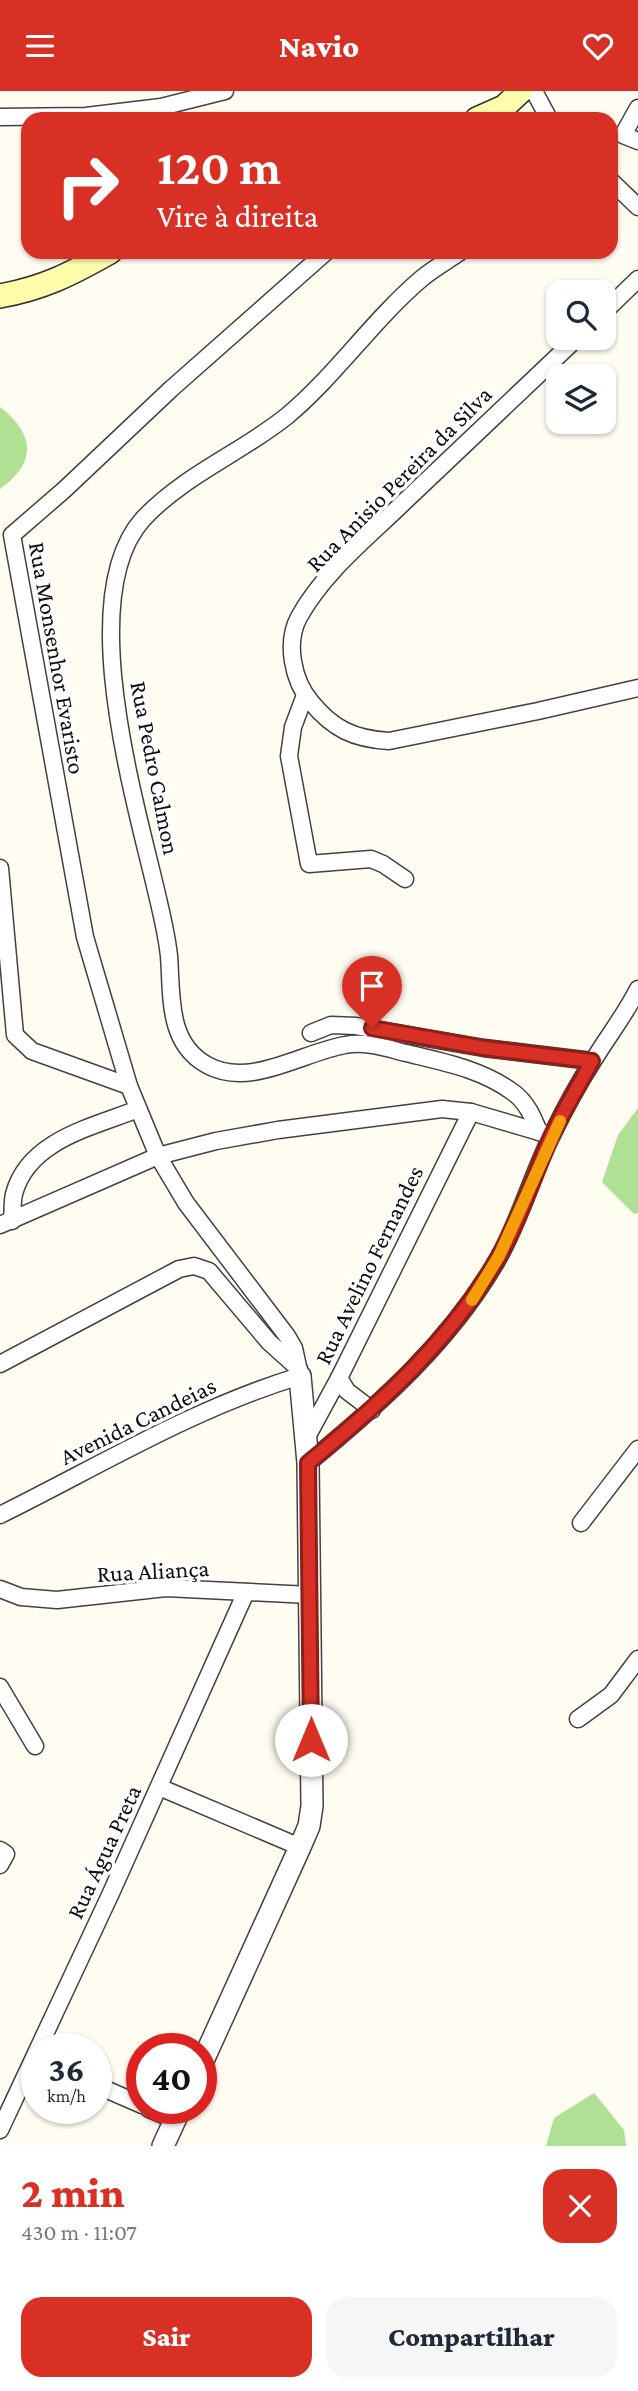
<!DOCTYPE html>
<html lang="pt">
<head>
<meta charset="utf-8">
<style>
  body { margin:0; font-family:"Crimson Pro",serif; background:#f6f6f7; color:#1f2937; height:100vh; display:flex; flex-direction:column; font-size:26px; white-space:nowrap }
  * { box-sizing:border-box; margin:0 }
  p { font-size:23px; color:#747a83 }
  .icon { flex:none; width:38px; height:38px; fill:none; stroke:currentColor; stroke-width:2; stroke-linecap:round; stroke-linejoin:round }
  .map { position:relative; height:2055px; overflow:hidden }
  .panel { display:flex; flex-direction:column; background:#fff; flex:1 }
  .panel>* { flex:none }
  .top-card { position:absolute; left:21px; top:21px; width:597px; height:147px; border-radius:21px; box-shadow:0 2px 5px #0004; background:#d93025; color:#fff; overflow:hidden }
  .fabs { position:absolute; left:546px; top:189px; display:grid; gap:14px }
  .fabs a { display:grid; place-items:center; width:70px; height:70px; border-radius:14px; background:#fff; box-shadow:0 2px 5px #0004; font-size:35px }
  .speed { position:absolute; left:21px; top:1942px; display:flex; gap:14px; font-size:35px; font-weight:700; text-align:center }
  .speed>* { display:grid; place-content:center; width:91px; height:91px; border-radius:50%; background:#fff; box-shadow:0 2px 5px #0004; line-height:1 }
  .speed small { font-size:18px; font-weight:400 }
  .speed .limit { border:10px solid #d22; background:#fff; color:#111 }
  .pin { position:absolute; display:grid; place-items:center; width:60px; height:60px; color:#fff; margin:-72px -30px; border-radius:50% 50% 50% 0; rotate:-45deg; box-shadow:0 0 7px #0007 }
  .pin .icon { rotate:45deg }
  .me { position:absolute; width:77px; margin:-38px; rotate:0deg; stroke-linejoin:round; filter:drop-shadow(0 0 5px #0008) }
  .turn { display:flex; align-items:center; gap:24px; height:147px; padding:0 21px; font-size:32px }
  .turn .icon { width:91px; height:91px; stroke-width:2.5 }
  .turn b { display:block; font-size:49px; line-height:60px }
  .round { display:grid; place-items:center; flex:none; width:74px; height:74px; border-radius:21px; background:#f6f6f7 }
  .summary { display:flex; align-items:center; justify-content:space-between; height:119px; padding:0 21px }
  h1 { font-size:42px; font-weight:800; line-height:52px; color:#d93025 }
  .cta { display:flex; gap:14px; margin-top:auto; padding:14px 21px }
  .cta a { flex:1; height:80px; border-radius:21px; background:#d93025; color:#fff; font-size:28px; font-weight:800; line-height:80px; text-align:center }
  .cta a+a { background:#f6f6f7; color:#1f2937 }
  header { display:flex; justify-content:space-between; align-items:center; height:91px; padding:0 21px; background:#d93025; color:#fff; font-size:32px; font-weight:800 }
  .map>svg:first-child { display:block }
</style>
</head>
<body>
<header><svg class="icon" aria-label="menu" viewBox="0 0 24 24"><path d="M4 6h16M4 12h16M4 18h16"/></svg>Navio<svg class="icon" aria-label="heart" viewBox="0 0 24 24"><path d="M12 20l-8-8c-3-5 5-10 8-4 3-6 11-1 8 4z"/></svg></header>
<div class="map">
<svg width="638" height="2055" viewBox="0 0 638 2055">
  <rect width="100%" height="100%" fill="#fffdf1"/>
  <!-- forest -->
  <g fill="#b0e094">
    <path d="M0,316c35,27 37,56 0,82z"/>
    <path d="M638,1017v105l-4,1 -32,-32 16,-47z"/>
    <path d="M594,2002l30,37 2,16h-80l8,-28z"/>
  </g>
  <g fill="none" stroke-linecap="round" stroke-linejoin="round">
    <defs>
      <g id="minor">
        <path d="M534,0l15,28"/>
        <path d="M638,17l-15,27 15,6"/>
        <path d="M0,26l86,-1 75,-9 64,-16"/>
        <path d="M611,90l27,26"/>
        <path d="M460,161c-13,9 -27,17 -39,27 -48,41 -86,97 -134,137 -46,37 -103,59 -144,103 -71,79 -5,290 16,384 4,17 8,35 10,53 3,40 -2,87 38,109 43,24 96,-13 138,-20 21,-4 41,3 61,8 37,9 76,16 108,40 13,10 19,24 25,39"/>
        <path d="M604,221l34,-33"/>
        <path d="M577,247c-58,55 -116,110 -174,165 -36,35 -79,69 -104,114 -14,26 -6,64 12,85 22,27 43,37 78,39l149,-30 100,-23"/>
        <path d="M305,604l-12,32 -4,29 20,108 62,-5 12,5 22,15"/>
        <path d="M0,777l15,167 17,16 97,35"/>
        <path d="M311,942l20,-8 25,1 128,22 108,13"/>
        <path d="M12,1130c1,-9 0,-19 2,-27 14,-54 79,-67 124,-85"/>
        <path d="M0,1134l158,-69 58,-15 62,-11 164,-21 29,3 75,22"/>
        <path d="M0,1273l179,-95 15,-3 15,5 60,71 30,27"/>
        <path d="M339,1287l8,13 25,19"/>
        <path d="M307,1346l32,-59 132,-266"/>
        <path d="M308,1372c73,-60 144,-123 191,-206 21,-38 33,-82 53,-122 12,-25 26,-51 41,-74 15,-25 32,-46 45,-72"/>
        <path d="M0,1424c99,-49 194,-107 300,-139l-6,-28 -7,-12 -101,-133 -28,-47 -29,-70 -44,-149 -73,-402 52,-45 107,-101 155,-137"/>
        <path d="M581,1432l57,-74"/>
        <path d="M0,1498l21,8 36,3 109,-12 144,7"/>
        <path d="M0,1596l35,59"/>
        <path d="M578,1628l33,-24 27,-36"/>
        <path d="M159,1696l141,60"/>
        <path d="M0,1759l6,4 -6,11"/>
        <path d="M96,1994l46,20"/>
        <path d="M149,2018l26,11"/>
        <path d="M0,2039l111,-237 135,-301"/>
      </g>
      <g id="tertiary">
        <path d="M201,1974l99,-218 9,-21 3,-20 -4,-343 -8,-87"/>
        <path d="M163,2055l17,-37"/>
      </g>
      <g id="secondary">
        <path d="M477,28l27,-12 17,-16"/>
        <path d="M0,205c44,-8 71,-22 110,-44"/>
      </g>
    </defs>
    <!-- minor casing -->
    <use href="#minor" stroke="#424242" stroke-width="19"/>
    <!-- tertiary casing -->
    <use href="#tertiary" stroke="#424242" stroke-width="24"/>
    <!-- secondary casing -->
    <use href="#secondary" stroke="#313131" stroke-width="26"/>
    <!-- minor -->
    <use href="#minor" stroke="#fff" stroke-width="16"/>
    <!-- tertiary -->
    <use href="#tertiary" stroke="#fff" stroke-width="21"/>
    <!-- secondary -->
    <use href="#secondary" stroke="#fffdac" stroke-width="23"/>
  </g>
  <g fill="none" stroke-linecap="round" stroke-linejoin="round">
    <defs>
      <path id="route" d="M311,1649l-3,-277c73,-60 143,-123 190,-205 21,-37 35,-79 51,-117 13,-28 29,-54 43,-80l-108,-13 -112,-20"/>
    </defs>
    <!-- route casing -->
    <use href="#route" stroke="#8d1f18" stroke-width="18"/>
    <!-- route -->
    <use href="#route" stroke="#d93025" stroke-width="12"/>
    <!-- slow -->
    <path stroke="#f59e0b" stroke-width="12" d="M472,1209l27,-44 61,-135"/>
  </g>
  <g text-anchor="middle" stroke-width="7" stroke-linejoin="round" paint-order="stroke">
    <!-- street labels -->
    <g font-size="24" fill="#0f0f0f" stroke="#fff">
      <text transform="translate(399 388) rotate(-45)" y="8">Rua Anisio Pereira da Silva</text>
      <text transform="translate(57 567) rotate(80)" y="8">Rua Monsenhor Evaristo</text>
      <text transform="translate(155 677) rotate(79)" y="8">Rua Pedro Calmon</text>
      <text transform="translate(369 1174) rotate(-64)" y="8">Rua Avelino Fernandes</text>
      <text transform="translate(138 1330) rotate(-26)" y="8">Avenida Candeias</text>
      <text transform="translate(153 1480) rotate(-3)" y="8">Rua Aliança</text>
      <text transform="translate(104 1761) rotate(-65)" y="8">Rua Água Preta</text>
    </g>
  </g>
</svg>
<div class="fabs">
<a><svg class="icon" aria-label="search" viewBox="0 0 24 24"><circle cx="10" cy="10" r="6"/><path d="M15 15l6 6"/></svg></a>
<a><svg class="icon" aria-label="layers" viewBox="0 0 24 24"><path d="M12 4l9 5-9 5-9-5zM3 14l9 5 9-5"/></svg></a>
</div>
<div class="speed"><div>36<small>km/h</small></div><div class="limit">40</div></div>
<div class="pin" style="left:372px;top:937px;background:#d93025"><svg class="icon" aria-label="arrive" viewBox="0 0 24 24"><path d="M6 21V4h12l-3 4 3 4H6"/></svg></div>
<svg class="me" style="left:311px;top:1649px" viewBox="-20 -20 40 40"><circle r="19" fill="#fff"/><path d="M0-13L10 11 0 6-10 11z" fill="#d93025"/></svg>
<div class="top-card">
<div class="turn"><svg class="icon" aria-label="right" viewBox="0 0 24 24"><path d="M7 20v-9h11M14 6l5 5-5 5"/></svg><div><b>120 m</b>Vire à direita</div></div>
</div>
</div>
<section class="panel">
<div class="summary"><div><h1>2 min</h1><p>430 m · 11:07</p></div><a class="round" style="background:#d93025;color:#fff"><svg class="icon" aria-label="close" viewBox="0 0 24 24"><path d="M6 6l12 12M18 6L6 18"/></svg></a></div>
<div class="cta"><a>Sair</a><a>Compartilhar</a></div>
</section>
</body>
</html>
